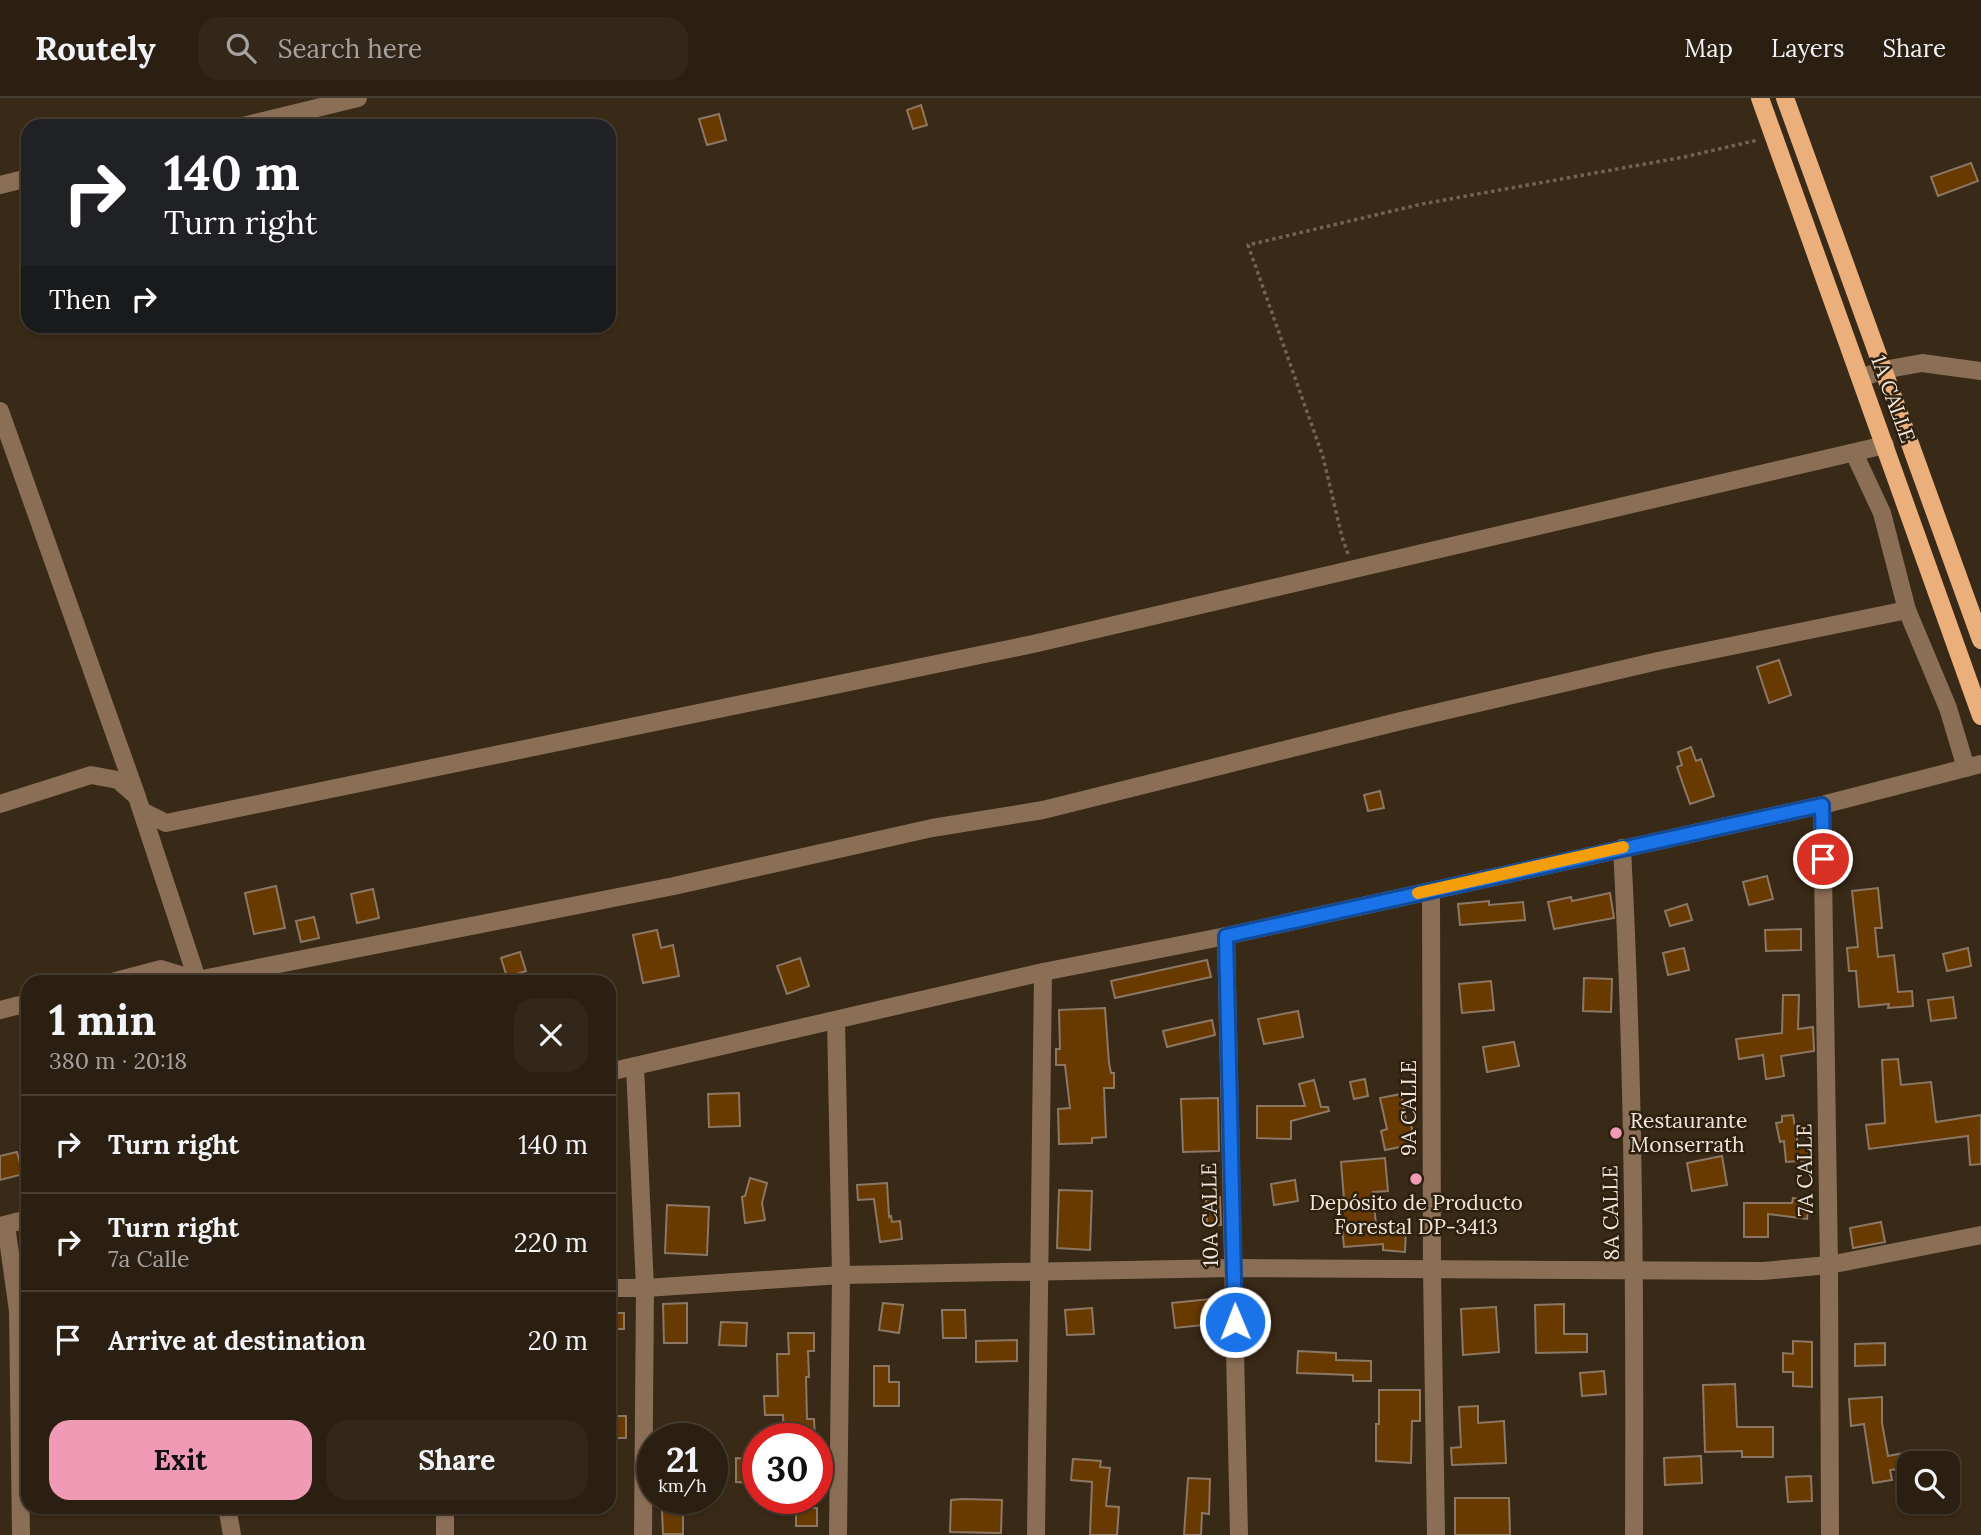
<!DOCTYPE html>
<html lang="en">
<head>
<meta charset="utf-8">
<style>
  body { margin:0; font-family:Lora,serif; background:#33271a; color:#f1f3f6; height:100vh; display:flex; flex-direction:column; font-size:26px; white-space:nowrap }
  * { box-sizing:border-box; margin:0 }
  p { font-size:23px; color:#a6a29f }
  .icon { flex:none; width:38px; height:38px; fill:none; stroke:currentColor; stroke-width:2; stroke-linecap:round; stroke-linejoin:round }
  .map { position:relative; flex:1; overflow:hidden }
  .side { position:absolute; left:21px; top:877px; width:595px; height:539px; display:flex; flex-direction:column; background:#2b1f11; border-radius:21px; box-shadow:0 2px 5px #0004,0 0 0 2px #473d31 }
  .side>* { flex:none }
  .banner { position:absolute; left:21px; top:21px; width:595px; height:214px; border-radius:21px; box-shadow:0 2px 5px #0004,0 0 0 2px #473d31; background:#202124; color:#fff; overflow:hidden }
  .fabs { position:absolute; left:1897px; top:1353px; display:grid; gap:14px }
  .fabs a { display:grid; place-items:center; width:63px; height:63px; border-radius:14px; background:#2b1f11; box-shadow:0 2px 5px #0004,0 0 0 2px #473d31; font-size:35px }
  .speed { position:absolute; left:637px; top:1325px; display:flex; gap:14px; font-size:35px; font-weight:700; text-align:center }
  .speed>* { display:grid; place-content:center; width:91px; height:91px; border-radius:50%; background:#2b1f11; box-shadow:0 2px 5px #0004,0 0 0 2px #473d31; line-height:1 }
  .speed small { font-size:18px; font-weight:400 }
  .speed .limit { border:10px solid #d22; background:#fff; color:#111 }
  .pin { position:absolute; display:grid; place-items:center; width:60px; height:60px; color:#fff; margin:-30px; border:4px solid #fff; border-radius:50%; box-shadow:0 2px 7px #0007 }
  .me { position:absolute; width:77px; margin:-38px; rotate:359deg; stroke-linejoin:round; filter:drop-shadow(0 0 5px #0008) }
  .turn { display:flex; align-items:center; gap:24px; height:147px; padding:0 28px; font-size:32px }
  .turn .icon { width:91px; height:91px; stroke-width:2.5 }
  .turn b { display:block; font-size:49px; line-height:60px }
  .then { display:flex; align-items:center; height:66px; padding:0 28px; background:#0003; gap:14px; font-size:26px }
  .round { display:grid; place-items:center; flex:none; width:74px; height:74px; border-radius:21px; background:#33271a }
  .headline { display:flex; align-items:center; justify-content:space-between; height:119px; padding:0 28px }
  h1 { font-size:42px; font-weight:700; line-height:52px }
  .cta { display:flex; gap:14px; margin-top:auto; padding:14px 28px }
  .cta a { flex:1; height:80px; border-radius:21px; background:#f09ab6; color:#111; font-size:28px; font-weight:700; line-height:80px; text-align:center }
  .cta a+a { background:#33271a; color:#f1f3f6 }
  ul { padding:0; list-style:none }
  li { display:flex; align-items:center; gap:21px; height:98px; padding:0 28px; border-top:2px solid #473d31 }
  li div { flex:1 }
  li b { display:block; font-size:26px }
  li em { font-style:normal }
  header { display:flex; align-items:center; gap:42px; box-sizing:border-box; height:98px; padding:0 35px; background:#2b1f11; border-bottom:2px solid #473d31 }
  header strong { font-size:33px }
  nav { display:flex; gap:38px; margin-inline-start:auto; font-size:24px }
  .search { width:490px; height:63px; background:#33271a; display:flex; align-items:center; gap:18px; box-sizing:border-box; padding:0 24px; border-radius:21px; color:#a6a29f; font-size:26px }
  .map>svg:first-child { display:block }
</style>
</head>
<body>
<header>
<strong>Routely</strong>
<div class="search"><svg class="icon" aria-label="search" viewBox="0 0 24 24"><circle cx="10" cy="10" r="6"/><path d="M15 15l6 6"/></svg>Search here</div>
<nav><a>Map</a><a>Layers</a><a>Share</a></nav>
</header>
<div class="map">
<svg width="1981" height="1437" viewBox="0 0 1981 1437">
  <rect width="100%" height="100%" fill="#392917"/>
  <!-- building -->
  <g fill="#683a00" stroke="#8c7765" stroke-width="2">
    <path d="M921,7l6,20 -14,4 -6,-19z"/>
    <path d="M719,16l7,26 -19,5 -8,-26z"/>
    <path d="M1971,65l7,18 -40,15 -7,-19z"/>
    <path d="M1779,562l12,35 -22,8 -12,-36z"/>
    <path d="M1691,649l5,14 5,-2 13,37 -24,8 -13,-37 5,-2 -4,-13z"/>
    <path d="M1380,693l4,17 -16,3 -4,-16z"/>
    <path d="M1767,778l6,23 -24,6 -6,-23z"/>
    <path d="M276,788l9,42 -31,6 -9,-41z"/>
    <path d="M1878,790l4,40h-7l3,29 16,-2 4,37 14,-1 1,15 -25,2 1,-4 -30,3 -3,-36h-7l-2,-23 11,-1 -6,-56z"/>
    <path d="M373,791l6,29 -22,5 -6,-29z"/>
    <path d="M1610,795l4,25 -60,11 -6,-27 23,-5 1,4z"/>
    <path d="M1489,803v4l34,-3 2,18 -65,5 -2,-21z"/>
    <path d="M1687,806l5,16 -22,6 -5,-15z"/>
    <path d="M314,819l5,21 -18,4 -5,-21z"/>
    <path d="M1801,831v21l-35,1 -1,-21z"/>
    <path d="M657,832l4,18 12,-3 6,31 -36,7 -10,-48z"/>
    <path d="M1684,850l5,22 -21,5 -5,-22z"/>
    <path d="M1968,850l3,18 -24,5 -4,-17z"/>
    <path d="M520,854l6,19 -19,6 -6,-19z"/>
    <path d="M800,860l9,28 -22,8 -10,-28z"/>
    <path d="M1207,862l4,17 -96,21 -4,-17z"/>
    <path d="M1584,880l28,1 -1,33 -28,-1z"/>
    <path d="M1491,883l3,29 -32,3 -3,-29z"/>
    <path d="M1783,897h16l-1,34 15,-2 1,24 -33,5 3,20 -18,3 -3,-24 -24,4 -3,-20 46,-6z"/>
    <path d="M1953,899l3,21 -25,3 -3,-21z"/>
    <path d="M1105,910l4,55 2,10h3v15h-10l2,49 -14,1v5l-33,1 -1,-35 12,-1 -5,-43h-9v-16h4l-1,-39z"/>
    <path d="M1298,913l5,26 -39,7 -6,-25z"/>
    <path d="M1212,922l3,15 -48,12 -4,-16z"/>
    <path d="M1514,944l5,24 -32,6 -4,-25z"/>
    <path d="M1898,961l3,26 30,-3 5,40 45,-7v49l-11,1 -2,-29 -99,13 -3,-24 19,-2 -3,-63z"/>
    <path d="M1365,981l3,17 -14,3 -4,-17z"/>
    <path d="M1314,982l7,27h7l1,4 -38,10v18l-34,-1v-32h48l-6,-22z"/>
    <path d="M739,995l1,33 -31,1 -1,-33z"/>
    <path d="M1401,996l6,31 4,-1 4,20 -30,6 -4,-19 6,-2 -7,-31z"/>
    <path d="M1218,1000l1,53 -36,1 -2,-53z"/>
    <path d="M1793,1017l5,29 12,-1 1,17 -25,2 -2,-21 -4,1 -4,-19 6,-1v-6z"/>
    <path d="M17,1054l6,22 -23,6v-24z"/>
    <path d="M1722,1058l5,29 -35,6 -5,-28z"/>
    <path d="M1385,1060l3,33 -15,1 3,33 30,3 -1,24 -22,-2v-6l-39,3 -5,-48h5l-3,-37z"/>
    <path d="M750,1080l17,5 -5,20 3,17 -20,3 -3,-26 3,-1z"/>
    <path d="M1295,1082l3,21 -24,4 -3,-21z"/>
    <path d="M887,1085l2,34 2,-1 1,6 8,-1 2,18 -22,3 -6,-43 -16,1 -1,-15z"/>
    <path d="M1059,1092l33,1 -2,59 -33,-2z"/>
    <path d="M1206,1099h14l1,28 -14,1z"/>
    <path d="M1793,1100l16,2 -2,19 -39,-5v23h-24v-34h48z"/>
    <path d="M667,1107l42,2 -2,48 -42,-2z"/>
    <path d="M1881,1124l4,20 -32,6 -3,-20z"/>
    <path d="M1210,1201l2,25 -37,4 -3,-25z"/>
    <path d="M687,1205v40h-23l-1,-39z"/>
    <path d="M883,1205l20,2 -4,28 -20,-3z"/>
    <path d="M1564,1206v30h23v18l-51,1 -1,-48z"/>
    <path d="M1496,1209l3,45 -36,3 -2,-46z"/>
    <path d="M1092,1210l2,26 -27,1 -2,-25z"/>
    <path d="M942,1212h23l1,28h-23z"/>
    <rect x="609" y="1215" width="15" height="16"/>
    <path d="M721,1224l26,1 -1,23 -27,-1z"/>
    <path d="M788,1235h26v18h-6l1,26h-3l1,42h7l1,19h-31l-1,-23h-18l-1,-19h14l-1,-42h12z"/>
    <path d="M1017,1242v21l-41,1v-21z"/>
    <path d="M1793,1243l19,1v45l-19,-1v-14h-10v-19l10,1z"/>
    <path d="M1885,1245v22l-30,1v-22z"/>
    <path d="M1298,1253l38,2v7l35,1v20h-18v-6l-56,-2z"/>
    <path d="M874,1268h15v16h10v24h-25z"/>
    <path d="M1604,1273l2,23 -24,2 -2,-23z"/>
    <path d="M1735,1286l2,43h36v30h-31v-6l-37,1 -2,-67z"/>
    <path d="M1379,1292h41v31h-8l-1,42 -35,-2v-37h3z"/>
    <path d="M1882,1299v26l6,33 16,-3 3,15 -17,2 2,10 -19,3 -9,-59 -13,2 -2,-27z"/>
    <path d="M1478,1308v17l26,-2 2,42 -54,2 -1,-17 10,-1 -2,-40z"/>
    <rect x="610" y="1318" width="16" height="22"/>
    <path d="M1701,1358l1,27 -37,2 -1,-27z"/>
    <path d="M736,1360l15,1v24l-15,-1z"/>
    <path d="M1073,1361l28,2 -1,6 10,1 -4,38 13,1 -2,28h-27l2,-53 -21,-2z"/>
    <path d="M1811,1378l1,25 -24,1 -2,-25z"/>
    <path d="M1188,1380l22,1 -1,35 -7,-1 -1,22h-17z"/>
    <path d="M1455,1400h54l1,37h-55z"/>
    <path d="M963,1401l39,1 -1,33 -51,-1 1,-32z"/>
    <rect x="796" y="1410" width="21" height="18"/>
    <path d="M683,1412v24h-20l-1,-23z"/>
  </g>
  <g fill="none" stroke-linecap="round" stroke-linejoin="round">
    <!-- path -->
    <path stroke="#726455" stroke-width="3.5" stroke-dasharray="3.5 3.5" stroke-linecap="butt" d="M1348,456l-6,-17 -19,-80 -75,-212 174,-41 262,-47 74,-17"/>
    <!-- minor -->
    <g stroke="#8b6e56" stroke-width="18">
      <path d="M243,28l115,-28"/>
      <path d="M0,87l28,-7"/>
      <path d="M1861,280l22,-8 39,-7 59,8"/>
      <path d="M0,313l137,386 61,185"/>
      <path d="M1907,512l41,98 18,60"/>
      <path d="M0,706l91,-29 27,5 16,14"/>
      <path d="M1822,707l7,460 1,270"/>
      <path d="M142,713l24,12 867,-179 852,-199"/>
      <path d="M1622,750c12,229 13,458 12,687"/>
      <path d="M1431,793l1,380 4,264"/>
      <path d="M1226,838l13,599"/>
      <path d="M112,884l49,-13 36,11 477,-94 258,-58 111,-18 358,-89 257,-60 249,-51 -25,-97 -28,-60"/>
      <path d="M0,912l28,-7"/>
      <path d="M836,922l5,255 -3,260"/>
      <path d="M635,968l10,222 -2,247"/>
      <path d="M609,974l434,-100 183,-36 596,-131 159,-41"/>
      <path d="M6,1127l12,86 3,224"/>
      <path d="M0,1128l28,-7"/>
      <path d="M609,1190h36l196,-13 393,-7 529,3 66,-6 152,-30"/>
      <path d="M227,1409l5,28"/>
      <path d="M445,1437v-28"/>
      <path d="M1036,1437l7,-563"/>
    </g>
    <!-- major -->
    <g stroke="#ebaf7b" stroke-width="18">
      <path d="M1760,0l221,618"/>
      <path d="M1785,0l196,542"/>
    </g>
  </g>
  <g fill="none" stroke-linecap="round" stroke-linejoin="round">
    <defs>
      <path id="route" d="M1235,1224l-9,-386 596,-131 1,54"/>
    </defs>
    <!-- route casing -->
    <use href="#route" stroke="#114b97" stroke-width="18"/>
    <!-- route -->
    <use href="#route" stroke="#1a73e8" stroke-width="12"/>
    <!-- slow -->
    <path stroke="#f59e0b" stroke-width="12" d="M1418,795l205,-46"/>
  </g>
  <!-- markers -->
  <g fill="#f09ab6" stroke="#2e200e" stroke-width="2.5">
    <circle cx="1616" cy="1035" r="7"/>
    <circle cx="1416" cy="1081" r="7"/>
  </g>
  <g text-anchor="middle" stroke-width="5" stroke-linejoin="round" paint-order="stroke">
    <!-- street labels -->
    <g font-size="21" fill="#f0e6db" stroke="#2e200e">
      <text transform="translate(1893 301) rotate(70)" y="7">1A CALLE</text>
      <text transform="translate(1409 1010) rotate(-90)" y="7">9A CALLE</text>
      <text transform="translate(1805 1072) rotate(-91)" y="7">7A CALLE</text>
      <text transform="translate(1611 1115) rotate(-91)" y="7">8A CALLE</text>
      <text transform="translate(1210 1117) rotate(-91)" y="7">10A CALLE</text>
    </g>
    <!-- poi labels -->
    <g font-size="21" fill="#f0e6db" stroke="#2e200e" text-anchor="start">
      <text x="1630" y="1030">Restaurante<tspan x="1630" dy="24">Monserrath</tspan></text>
      <text x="1416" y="1112" text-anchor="middle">Depósito de Producto<tspan x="1416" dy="24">Forestal DP-3413</tspan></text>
    </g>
  </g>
</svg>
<div class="fabs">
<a><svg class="icon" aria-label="search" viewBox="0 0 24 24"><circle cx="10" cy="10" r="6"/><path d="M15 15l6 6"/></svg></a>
</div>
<div class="speed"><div>21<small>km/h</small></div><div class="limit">30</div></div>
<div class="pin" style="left:1823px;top:761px;background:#d93025"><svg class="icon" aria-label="arrive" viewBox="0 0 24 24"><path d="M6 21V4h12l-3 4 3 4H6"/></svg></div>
<svg class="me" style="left:1235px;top:1224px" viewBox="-20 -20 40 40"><circle r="17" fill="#1a73e8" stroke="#fff" stroke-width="3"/><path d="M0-11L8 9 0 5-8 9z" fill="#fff"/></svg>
<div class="banner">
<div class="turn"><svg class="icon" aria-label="right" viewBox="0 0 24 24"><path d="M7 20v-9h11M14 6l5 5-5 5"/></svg><div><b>140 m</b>Turn right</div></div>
<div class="then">Then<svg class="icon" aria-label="right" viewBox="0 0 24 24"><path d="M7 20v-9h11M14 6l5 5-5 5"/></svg></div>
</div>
<section class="side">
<div class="headline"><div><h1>1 min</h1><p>380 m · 20:18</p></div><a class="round"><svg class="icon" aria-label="close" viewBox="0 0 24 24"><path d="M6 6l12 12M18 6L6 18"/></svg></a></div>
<ul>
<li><svg class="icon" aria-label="right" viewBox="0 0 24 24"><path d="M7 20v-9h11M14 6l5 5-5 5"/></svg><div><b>Turn right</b></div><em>140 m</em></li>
<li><svg class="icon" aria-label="right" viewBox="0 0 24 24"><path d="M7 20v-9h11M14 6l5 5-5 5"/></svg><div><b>Turn right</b><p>7a Calle</p></div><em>220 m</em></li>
<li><svg class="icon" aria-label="arrive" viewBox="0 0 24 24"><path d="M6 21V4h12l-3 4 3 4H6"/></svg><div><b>Arrive at destination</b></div><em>20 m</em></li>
</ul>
<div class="cta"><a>Exit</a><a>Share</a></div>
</section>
</div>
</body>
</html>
